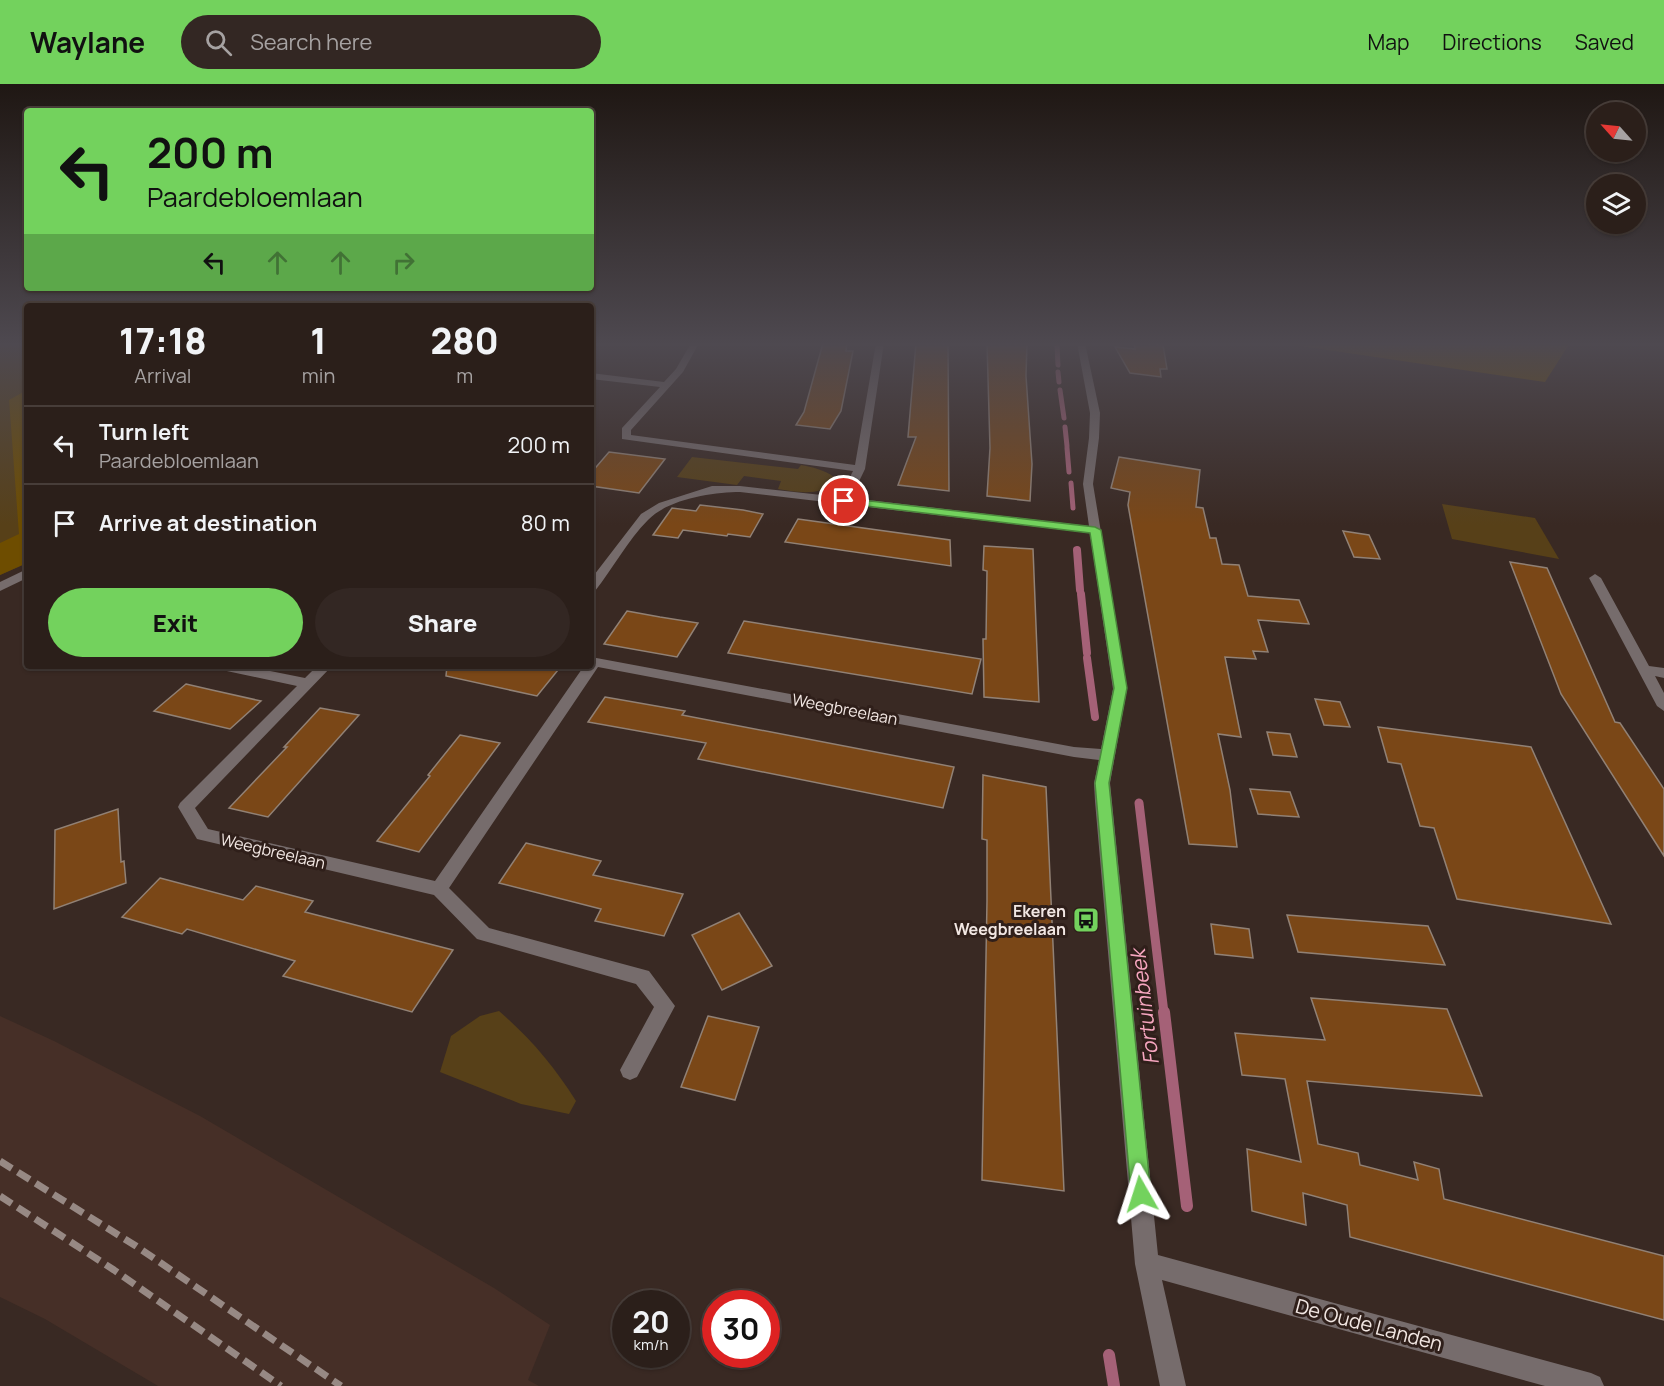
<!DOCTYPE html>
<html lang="en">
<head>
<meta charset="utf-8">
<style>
  body { margin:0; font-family:Manrope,sans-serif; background:#332723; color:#f1f3f6; height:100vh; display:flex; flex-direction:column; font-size:22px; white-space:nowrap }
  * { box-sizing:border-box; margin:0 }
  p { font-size:20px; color:#a6a2a2 }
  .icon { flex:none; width:33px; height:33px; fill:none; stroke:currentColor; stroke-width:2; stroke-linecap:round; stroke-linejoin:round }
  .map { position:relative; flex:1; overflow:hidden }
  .side { position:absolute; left:24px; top:219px; width:570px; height:366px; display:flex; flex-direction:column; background:#2b1f1a; border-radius:6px; box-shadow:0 2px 4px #0004,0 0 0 2px #473d39 }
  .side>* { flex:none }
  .guide { position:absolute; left:24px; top:24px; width:570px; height:183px; border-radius:6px; box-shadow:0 2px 4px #0004,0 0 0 2px #473d39; background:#73d25d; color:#111; overflow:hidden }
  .needle { width:39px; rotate:297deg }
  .fabs { position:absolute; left:1586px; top:18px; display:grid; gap:12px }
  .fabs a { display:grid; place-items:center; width:60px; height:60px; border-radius:50%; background:#2b1f1a; box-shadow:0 2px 4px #0004,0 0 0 2px #473d39; font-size:30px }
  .speed { position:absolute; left:612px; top:1206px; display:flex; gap:12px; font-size:30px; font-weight:700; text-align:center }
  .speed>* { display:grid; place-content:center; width:78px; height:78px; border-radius:50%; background:#2b1f1a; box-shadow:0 2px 4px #0004,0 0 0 2px #473d39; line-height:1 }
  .speed small { font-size:15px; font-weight:400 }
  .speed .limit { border:9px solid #d22; background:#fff; color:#111 }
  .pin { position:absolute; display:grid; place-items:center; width:51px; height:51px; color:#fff; margin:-26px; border:3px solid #fff; border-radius:50%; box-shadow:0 2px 6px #0007 }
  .me { position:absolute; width:66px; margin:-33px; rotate:354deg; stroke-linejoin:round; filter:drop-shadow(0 0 4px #0008) }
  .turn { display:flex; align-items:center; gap:21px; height:126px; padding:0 24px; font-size:27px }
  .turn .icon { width:78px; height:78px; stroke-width:2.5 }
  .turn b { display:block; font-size:42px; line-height:51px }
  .lanes { display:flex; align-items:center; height:57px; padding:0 24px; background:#0003; justify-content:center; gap:30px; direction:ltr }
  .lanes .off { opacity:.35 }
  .eta { display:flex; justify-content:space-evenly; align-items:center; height:102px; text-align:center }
  .eta b { font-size:36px; font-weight:800; line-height:42px }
  .action { display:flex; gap:12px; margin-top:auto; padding:12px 24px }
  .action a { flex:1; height:69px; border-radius:36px; background:#73d25d; color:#111; font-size:24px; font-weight:800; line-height:69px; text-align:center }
  .action a+a { background:#332723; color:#f1f3f6 }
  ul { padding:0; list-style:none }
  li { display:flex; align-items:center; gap:18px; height:78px; padding:0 24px; border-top:2px solid #473d39 }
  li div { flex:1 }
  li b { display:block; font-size:22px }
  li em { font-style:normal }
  header { display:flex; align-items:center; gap:36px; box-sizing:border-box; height:84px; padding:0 30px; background:#73d25d; color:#111 }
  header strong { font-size:28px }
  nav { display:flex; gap:33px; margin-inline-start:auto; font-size:21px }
  .search { width:420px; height:54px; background:#332723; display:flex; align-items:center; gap:15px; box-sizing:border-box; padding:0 21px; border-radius:33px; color:#a6a2a2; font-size:22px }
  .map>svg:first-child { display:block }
</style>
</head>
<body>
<header>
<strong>Waylane</strong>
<div class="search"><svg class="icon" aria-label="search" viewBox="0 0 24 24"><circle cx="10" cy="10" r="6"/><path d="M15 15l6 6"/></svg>Search here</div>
<nav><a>Map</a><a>Directions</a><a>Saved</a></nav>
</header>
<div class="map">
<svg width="1664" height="1302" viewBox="0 0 1664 1302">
  <rect width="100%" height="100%" fill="#392923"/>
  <!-- built -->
  <path fill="#462f27" d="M0,932l54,25 146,75 294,172 56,37 -22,55 11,6h-381l-113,-67 -45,-22z"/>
  <!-- green -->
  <g fill="#574018">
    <path d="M0,259h27v220l-27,12z"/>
    <path d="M692,373l106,12 3,-4c11,2 24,5 33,12v4c-11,16 -40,11 -56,8l3,-8 -37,-5 -7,9 -60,-8z"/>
    <path d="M1442,420l93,14 24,41 -107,-20z"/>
    <path d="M499,927c32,28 54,54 77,90l-7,13 -48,-10 -81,-32 11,-36 29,-20z"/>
  </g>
  <!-- forest -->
  <g fill="#6e4d00">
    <path d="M1280,259h290l-25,39z"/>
    <path d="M27,306v173l-27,12v-32l19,-9 -10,-134z"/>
  </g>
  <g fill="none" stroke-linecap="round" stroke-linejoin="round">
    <!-- stream-far3 -->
    <g stroke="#a56177" stroke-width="5">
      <path d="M1057,261l1,20"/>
      <path d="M1058,288l1,10"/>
      <path d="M1060,306l4,28"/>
      <path d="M1065,343l2,19"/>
      <path d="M1067,364l2,24"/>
      <path d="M1071,399l2,25"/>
    </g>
    <!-- stream-far2 -->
    <g stroke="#a56177" stroke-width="8">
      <path d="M1077,466l3,40"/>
      <path d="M1081,510l6,59"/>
      <path d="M1087,574l8,59"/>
    </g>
    <!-- stream-far1 -->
    <path stroke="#a56177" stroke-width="9" d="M1139,719l25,210"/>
    <!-- stream -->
    <g stroke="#a56177" stroke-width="12">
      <path d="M1164,928l23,194"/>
      <path d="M1109,1271l5,31"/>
    </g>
  </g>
  <!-- building -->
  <g fill="#7a4717" stroke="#918175" stroke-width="1.5">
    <path d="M823,259h24l-1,8h7l-12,60 -11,18 -34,-4 8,-13z"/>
    <path d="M916,259h32l1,148 -51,-6 18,-48h-8z"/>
    <path d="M987,259h40l-1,33 6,88 -2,37 -43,-5 3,-48z"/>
    <path d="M1134,259l29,2 4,24h-7l1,8 -31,-4 -15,-26 20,2z"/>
    <path d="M609,368l56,7 -26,34 -48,-7v-13z"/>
    <path d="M1119,373l81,13 -4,37 7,1 7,30h6l6,26 17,1 9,31 51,4 10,24 -51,-4 10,32 -15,-1 3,8 -31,-2 16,80 -23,-3 12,56 7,57 -48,-3 -61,-339 2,-13 -19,-4z"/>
    <path d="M700,421l43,5 20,4 -13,23 -22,-3 -1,2 -44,-6 -5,8 -25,-3 19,-27 24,3z"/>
    <path d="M798,435l152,21 1,26 -166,-24z"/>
    <path d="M1343,447l26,4 11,24 -26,-2z"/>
    <path d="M984,462l49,3 6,153 -55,-5 -1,-58h3l1,-68 -4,-1z"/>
    <path d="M1510,478l37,6 68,154 5,1 44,66v67l-103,-162z"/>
    <path d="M627,527l33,6 38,6 -21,34 -73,-13z"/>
    <path d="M744,537l130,21 107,17 -9,35 -244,-41z"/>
    <path d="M447,582h93l18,4 -21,26 -91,-20z"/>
    <path d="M186,600l26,6 49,11 -31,28 -76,-18z"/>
    <path d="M605,613l80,14 -3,4 272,52 -11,41 -245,-49 8,-16 -118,-21z"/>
    <path d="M1315,615l25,3 10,25 -26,-2z"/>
    <path d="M320,624l39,7 -91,102 -39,-9 58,-61h-3z"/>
    <path d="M1378,643l153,20 80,177 -154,-25 -23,-71 -14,-2 -19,-62 -13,-2z"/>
    <path d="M1267,648l23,2 7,23 -24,-2z"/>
    <path d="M460,651l40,8 -81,109 -42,-11 53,-65 -2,-1z"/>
    <path d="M983,691l63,12 18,404 -82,-11 5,-279v-61l-5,-1z"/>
    <path d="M1250,705l40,3 9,25 -41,-3z"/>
    <path d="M118,725l3,53 3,-1 2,22 -72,26 1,-79z"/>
    <path d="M526,759l75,18 -8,14 90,19 -19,42 -69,-15 6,-12 -102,-26z"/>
    <path d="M160,794l83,22 13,-14 57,15 -8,11 148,38 -41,62 -129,-36 12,-15 -108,-32 -5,5 -60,-17z"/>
    <path d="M739,829l33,53 -50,24 -30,-55z"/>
    <path d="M1287,831l141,11 17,39 -147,-13z"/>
    <path d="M1211,840l38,5 4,29 -38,-4z"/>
    <path d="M1311,914l136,11 35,87 -175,-15 11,63 40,9 2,12 58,15 -4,-18 25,7 5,30 220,57v64l-314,-83 -3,-32 -44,-12 3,32 -54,-14 -5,-62 54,13 -16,-83 -43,-4 -7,-42 90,7z"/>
    <path d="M708,932l51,11 -24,73 -54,-13z"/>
  </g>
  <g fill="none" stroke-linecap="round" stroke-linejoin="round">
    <!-- minor -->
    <g fill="#766c6c" fill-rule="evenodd">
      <path d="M691,259h8l-16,29 -52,58v5l224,30 21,-122h8l-19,126 -14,29 238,28 -6,-42 6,-46 1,-25 -13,-70h8l15,70 -1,25 -6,46 34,205 -17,94 48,472 433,118 9,4 4,9h-59l-383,-106 24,106h-26l-25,-122 -40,-463 -1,-18 5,-23 -25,-3 -476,-90 -149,221 40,40 160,43 26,35 -38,71 -7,3 -7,-3 -3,-7 34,-63 -18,-23 -159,-45 -43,-44 -237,-56 -19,-32 2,-4 117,-117 -75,-16 -7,-4h30l60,12 12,-12h15l-137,142 13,21 227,52 149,-215h7v-9l483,90 27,2 12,-60 -23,-156 -350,-41c-27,0 -72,7 -92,28 -20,20 -35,48 -53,71l-4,1v-13l50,-65 18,-11 53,-17h28l100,11 13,-26 -231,-32v-11l38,-41 -69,-8v-6l73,9 12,-13z"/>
      <path d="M27,485v9l-27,13v-9z"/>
      <path d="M1595,490l6,4 48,88 15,2v10l-9,-2 9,17v18l-7,-5 -68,-128z"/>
    </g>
    <!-- rail -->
    <g stroke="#978984" stroke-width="7" stroke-dasharray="14 7" stroke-linecap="butt">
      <path d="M0,1077l136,85 205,140"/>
      <path d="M0,1112l114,74 167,116"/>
    </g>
  </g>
  <!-- sky -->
  <linearGradient id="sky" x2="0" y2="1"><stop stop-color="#1f1713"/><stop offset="0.59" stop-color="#4e4950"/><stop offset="1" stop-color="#4e4950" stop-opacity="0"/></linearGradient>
  <rect width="1664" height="441" fill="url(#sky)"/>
  <!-- route -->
  <path fill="#73d25d" stroke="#4b883c" stroke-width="1.5" d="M844,414l251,29 6,3 26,158 -18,95 42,411 -3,8 -7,2 -7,-2 -3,-8 -36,-411 19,-95 -24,-155 -249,-30v-4z"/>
  <!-- icons -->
  <defs>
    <symbol id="bus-square" viewBox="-11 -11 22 22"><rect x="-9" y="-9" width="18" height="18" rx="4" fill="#73d25d" stroke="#2f1f1a"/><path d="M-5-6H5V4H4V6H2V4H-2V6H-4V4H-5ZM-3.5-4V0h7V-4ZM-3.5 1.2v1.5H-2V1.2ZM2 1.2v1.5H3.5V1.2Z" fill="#111"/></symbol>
  </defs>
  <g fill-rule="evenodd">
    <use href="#bus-square" x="1071" y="821" width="30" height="30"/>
  </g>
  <g text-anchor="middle" stroke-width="6" stroke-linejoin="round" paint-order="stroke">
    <!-- street labels -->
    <g font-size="16" fill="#f2e7e3" stroke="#2f1f1a">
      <text transform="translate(845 625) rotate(11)" y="6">Weegbreelaan</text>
      <text transform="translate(273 767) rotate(13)" y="6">Weegbreelaan</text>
    </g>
    <!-- poi labels -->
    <g font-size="16" font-weight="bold" fill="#f2e7e3" stroke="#2f1f1a" text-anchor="end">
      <text x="1066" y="833">Ekeren<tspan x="1066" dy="18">Weegbreelaan</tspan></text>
    </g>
    <!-- near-street labels -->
    <g font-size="20" fill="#f2e7e3" stroke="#2f1f1a">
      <text transform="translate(1369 1241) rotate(15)" y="7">De Oude Landen</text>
    </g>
    <!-- near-water labels -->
    <g font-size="21" font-style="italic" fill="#f6a6bf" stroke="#2f1f1a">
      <text transform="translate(1145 923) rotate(-97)" y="7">Fortuinbeek</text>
    </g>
  </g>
</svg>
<div class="fabs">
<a><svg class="needle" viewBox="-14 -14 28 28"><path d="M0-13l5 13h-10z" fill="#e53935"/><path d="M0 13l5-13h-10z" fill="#a6a2a2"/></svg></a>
<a><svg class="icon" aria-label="layers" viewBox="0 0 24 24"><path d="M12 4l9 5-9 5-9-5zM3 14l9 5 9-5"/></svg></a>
</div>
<div class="speed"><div>20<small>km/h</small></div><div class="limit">30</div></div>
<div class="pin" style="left:844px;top:417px;background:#d93025"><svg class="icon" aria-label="arrive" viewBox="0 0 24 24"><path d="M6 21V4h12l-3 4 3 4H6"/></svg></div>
<svg class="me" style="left:1141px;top:1110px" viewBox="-20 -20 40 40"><path d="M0-17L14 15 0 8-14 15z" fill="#73d25d" stroke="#fff" stroke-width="4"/></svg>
<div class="guide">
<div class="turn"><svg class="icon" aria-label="left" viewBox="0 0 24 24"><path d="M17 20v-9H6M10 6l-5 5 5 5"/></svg><div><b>200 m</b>Paardebloemlaan</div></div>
<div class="lanes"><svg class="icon" aria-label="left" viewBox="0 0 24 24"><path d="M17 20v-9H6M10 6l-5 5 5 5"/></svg><svg class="icon off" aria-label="ahead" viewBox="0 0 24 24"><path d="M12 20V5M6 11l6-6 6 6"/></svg><svg class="icon off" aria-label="ahead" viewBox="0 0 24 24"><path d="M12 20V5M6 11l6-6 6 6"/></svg><svg class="icon off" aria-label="right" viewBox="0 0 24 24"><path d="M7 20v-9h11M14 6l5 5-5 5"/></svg></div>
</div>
<section class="side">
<div class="eta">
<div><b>17:18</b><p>Arrival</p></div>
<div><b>1</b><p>min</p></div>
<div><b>280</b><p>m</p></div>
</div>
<ul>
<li><svg class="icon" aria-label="left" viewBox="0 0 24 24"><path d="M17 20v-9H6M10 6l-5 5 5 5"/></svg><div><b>Turn left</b><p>Paardebloemlaan</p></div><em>200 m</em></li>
<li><svg class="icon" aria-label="arrive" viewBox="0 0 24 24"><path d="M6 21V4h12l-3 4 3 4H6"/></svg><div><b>Arrive at destination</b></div><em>80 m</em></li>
</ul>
<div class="action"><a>Exit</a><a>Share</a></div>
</section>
</div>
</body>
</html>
